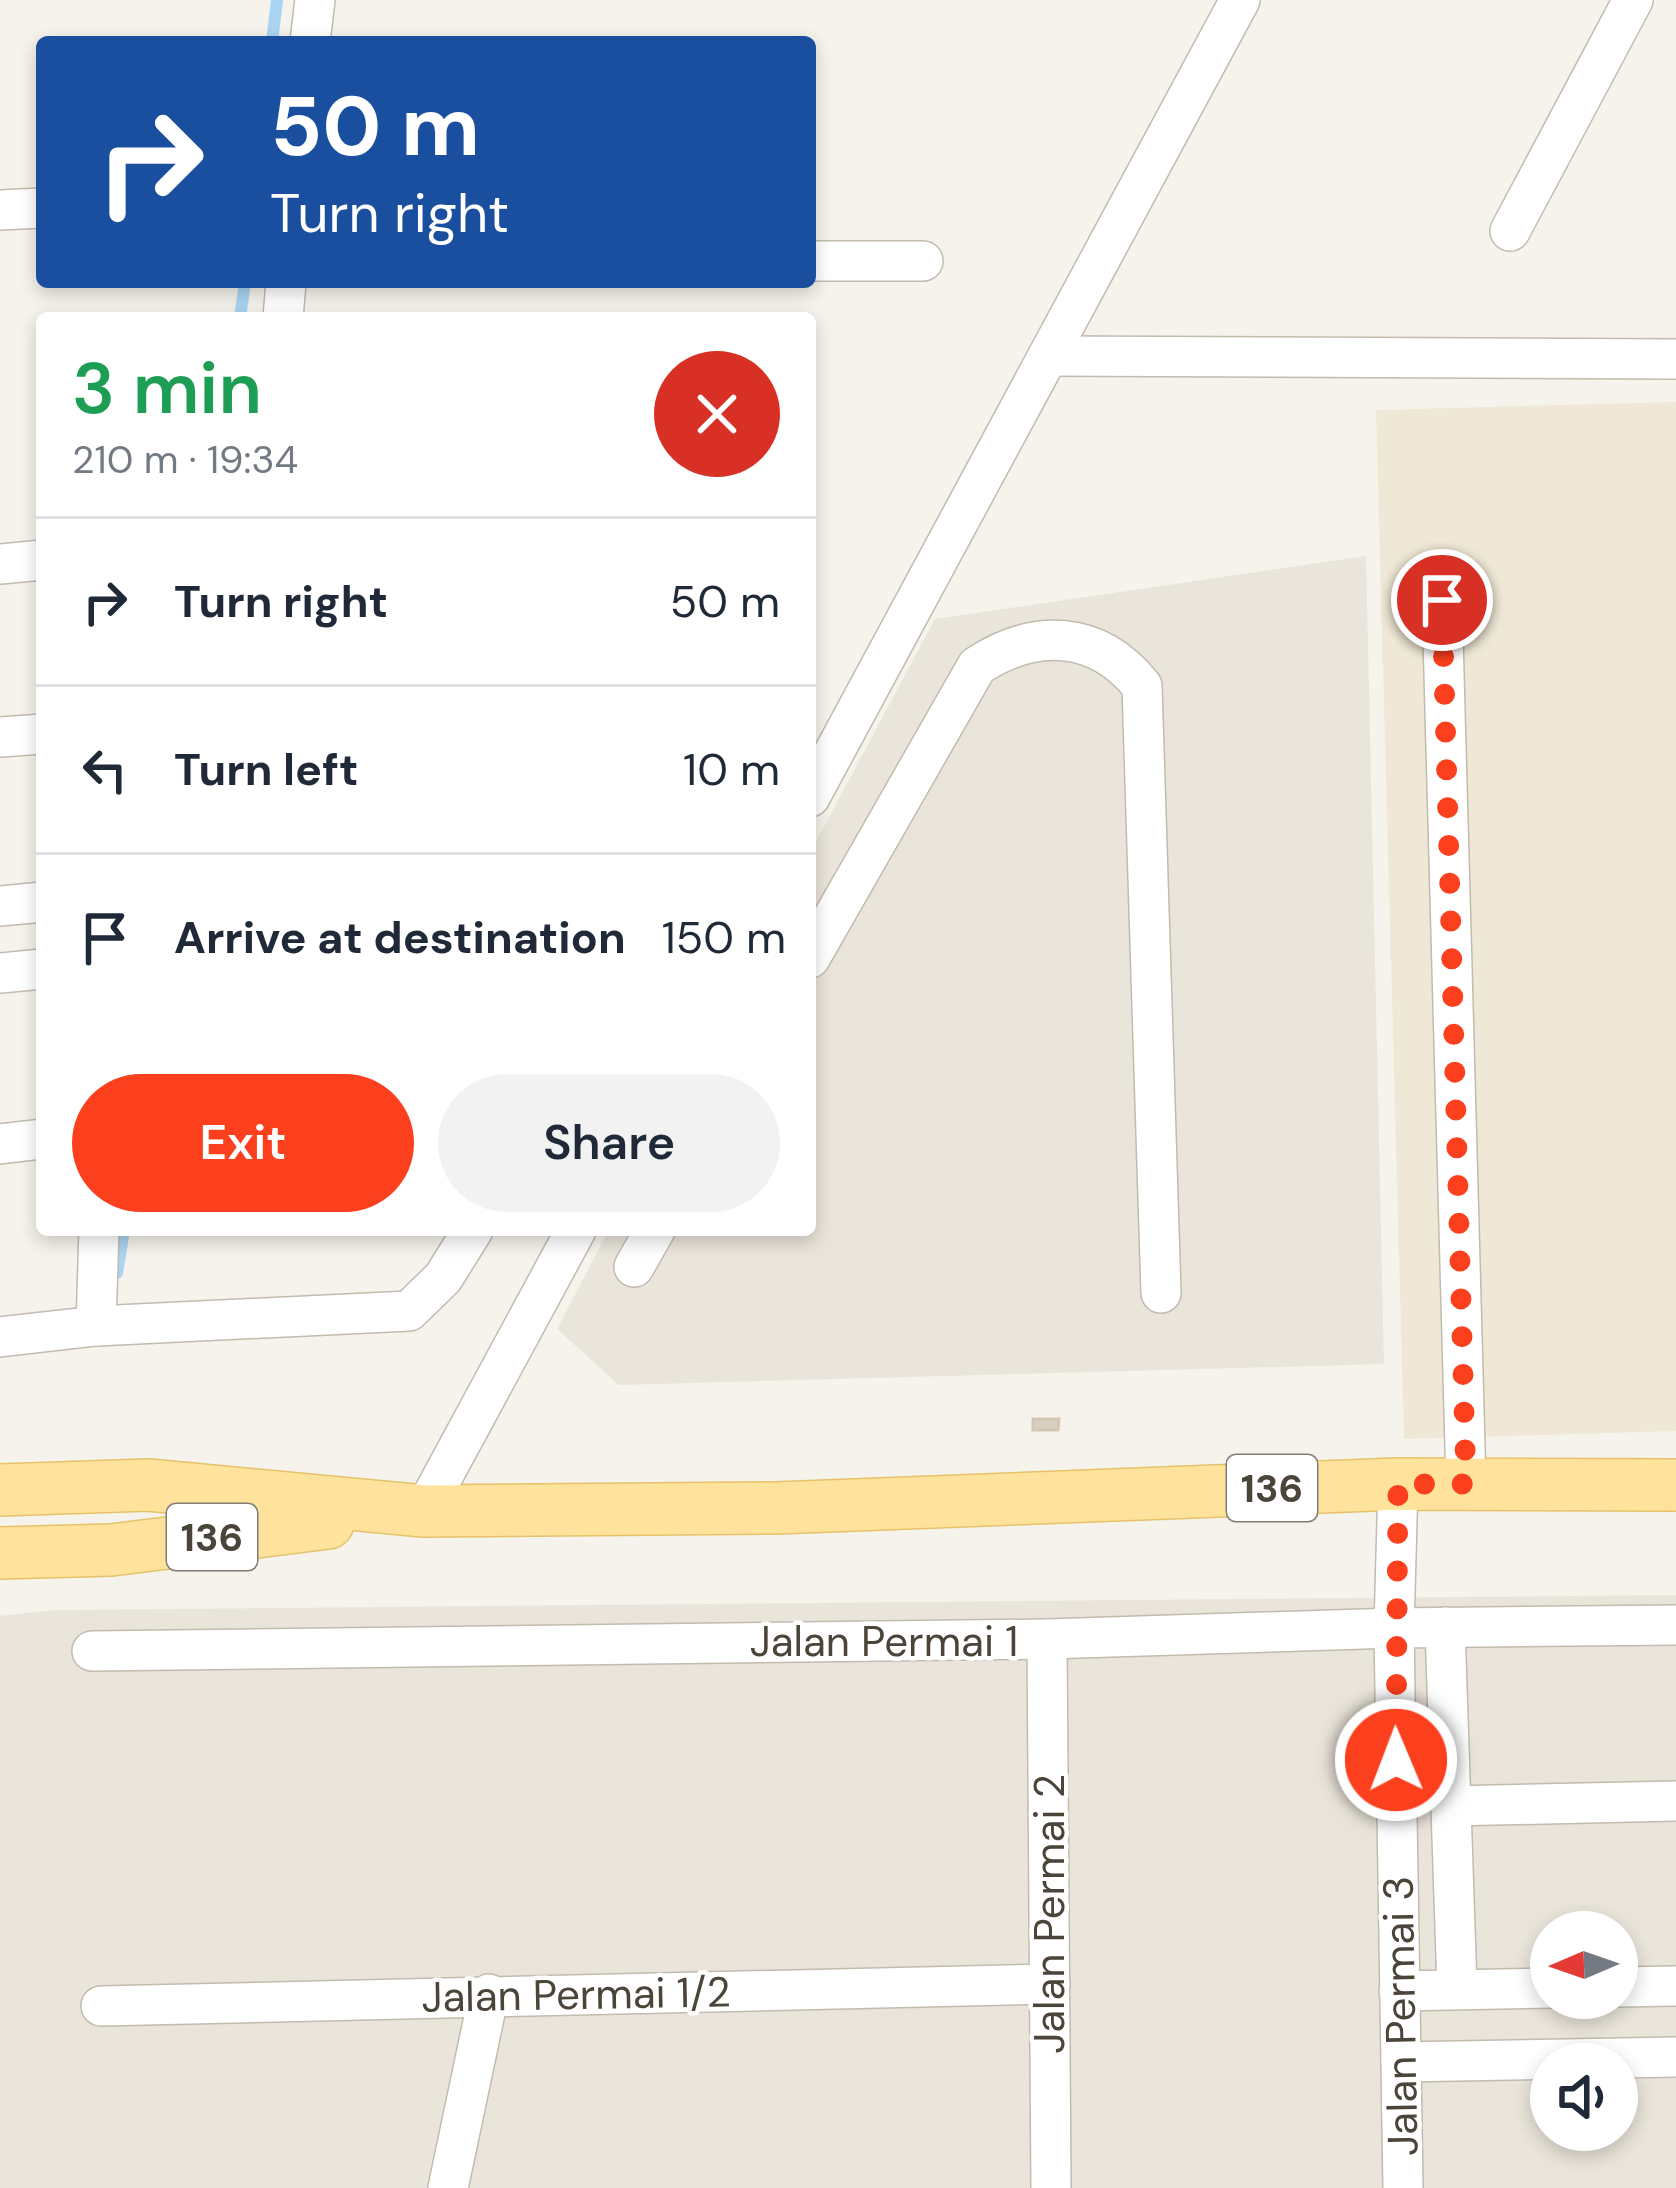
<!DOCTYPE html>
<html lang="en">
<head>
<meta charset="utf-8">
<style>
  body { margin:0; font-family:"DM Sans",sans-serif; background:#f2f2f3; color:#1f2937; height:100vh; display:flex; flex-direction:column; font-size:45px; white-space:nowrap }
  * { box-sizing:border-box; margin:0 }
  p { font-size:39px; color:#747a83 }
  .icon { flex:none; width:66px; height:66px; fill:none; stroke:currentColor; stroke-width:2; stroke-linecap:round; stroke-linejoin:round }
  .map { position:relative; flex:1; overflow:hidden }
  .details { position:absolute; left:36px; top:312px; width:780px; height:924px; display:flex; flex-direction:column; background:#fff; border-radius:12px; box-shadow:0 6px 18px #0003 }
  .details>* { flex:none }
  .hud { position:absolute; left:36px; top:36px; width:780px; height:252px; border-radius:12px; box-shadow:0 6px 18px #0003; background:#1a4fa0; color:#fff; overflow:hidden }
  .needle { width:78px; rotate:268deg }
  .controls { position:absolute; left:1530px; top:1911px; display:grid; gap:24px }
  .controls a { display:grid; place-items:center; width:108px; height:108px; border-radius:50%; background:#fff; box-shadow:0 6px 18px #0003; font-size:60px }
  .pin { position:absolute; display:grid; place-items:center; width:102px; height:102px; color:#fff; margin:-51px; border:6px solid #fff; border-radius:50%; box-shadow:0 3px 12px #0007 }
  .me { position:absolute; width:132px; margin:-66px; rotate:359deg; stroke-linejoin:round; filter:drop-shadow(0 0 9px #0008) }
  .turn { display:flex; align-items:center; gap:42px; height:252px; padding:0 36px; font-size:54px }
  .turn .icon { width:156px; height:156px; stroke-width:2.5 }
  .turn b { display:block; font-size:84px; line-height:102px }
  .round { display:grid; place-items:center; flex:none; width:126px; height:126px; border-radius:63px; background:#f2f2f3 }
  .overview { display:flex; align-items:center; justify-content:space-between; height:204px; padding:0 36px }
  h1 { font-size:72px; font-weight:600; line-height:90px; color:#1e9e55 }
  .button { display:flex; gap:24px; margin-top:auto; padding:24px 36px }
  .button a { flex:1; height:138px; border-radius:72px; background:#fc3f1d; color:#fff; font-size:48px; font-weight:600; line-height:138px; text-align:center }
  .button a+a { background:#f2f2f3; color:#1f2937 }
  ul { padding:0; list-style:none }
  li { display:flex; align-items:center; gap:36px; height:168px; padding:0 36px; border-top:3px solid #e0e1e3 }
  li div { flex:1 }
  li b { display:block; font-size:45px }
  li em { font-style:normal }
  .map>svg:first-child { display:block }
</style>
</head>
<body>
<div class="map">
<svg width="1676" height="2188" viewBox="0 0 1676 2188">
  <rect width="100%" height="100%" fill="#f6f3ec"/>
  <!-- residential -->
  <g fill="#eae5da" fill-rule="evenodd">
    <path d="M1366,556l18,808 -765,21 -62,-56 52,-99h201v-377l125,-234z"/>
    <path d="M1676,1595v593h-1676v-572l55,-6zM1551,1932h66v66h-66zM1551,2064h66v66h-66z"/>
  </g>
  <!-- education -->
  <path fill="#efe8d6" d="M1676,402v1029l-272,8 -28,-1029z"/>
  <g fill="none" stroke-linecap="round" stroke-linejoin="round">
    <!-- stream -->
    <g stroke="#a9d4f2" stroke-width="12">
      <path d="M272,42l5,-42"/>
      <path d="M240,318l5,-36"/>
      <path d="M117,1273l7,-43"/>
    </g>
  </g>
  <!-- building -->
  <path fill="#d8cfc1" stroke="#d3c7b4" stroke-width="3" d="M1033,1419h26l-1,11h-25z"/>
  <g fill="none" stroke-linecap="round" stroke-linejoin="round">
    <defs>
      <g id="minor">
        <path d="M310,42l5,-42"/>
        <path d="M0,210l42,-2"/>
        <path d="M1510,231l123,-231"/>
        <path d="M810,261h113"/>
        <path d="M283,318l3,-36"/>
        <path d="M1048,356l628,3"/>
        <path d="M0,564l42,-4"/>
        <path d="M1442,600l24,884"/>
        <path d="M0,737l42,-3"/>
        <path d="M810,797l430,-797"/>
        <path d="M0,906l42,-4"/>
        <path d="M810,958l167,-292c58,-38 120,-36 165,20l19,607"/>
        <path d="M0,973l42,-4"/>
        <path d="M0,1144l42,-5"/>
        <path d="M634,1267l21,-37"/>
        <path d="M96,1326l3,-96"/>
        <path d="M0,1337l96,-11 313,-15 34,-33 30,-48"/>
        <path d="M1398,1484l-4,144 9,560"/>
        <path d="M424,1511l152,-281"/>
        <path d="M1445,1627l12,361"/>
        <path d="M1047,1639l4,549"/>
        <path d="M92,1651l955,-12 347,-11 282,-3"/>
        <path d="M1451,1806l225,-5"/>
        <path d="M1617,1987l59,-1"/>
        <path d="M1399,1991l152,-3"/>
        <path d="M101,2006l949,-22"/>
        <path d="M1401,2062l275,-5"/>
        <path d="M448,2188l41,-194"/>
      </g>
      <g id="major">
        <path d="M0,1490l148,-5 276,26 352,-3 622,-24 278,1"/>
        <path d="M0,1553l111,-3 217,-27"/>
      </g>
    </defs>
    <!-- minor casing -->
    <use href="#minor" stroke="#c2bbae" stroke-width="42"/>
    <!-- major casing -->
    <use href="#major" stroke="#e6c16a" stroke-width="54"/>
    <!-- minor -->
    <use href="#minor" stroke="#fff" stroke-width="39"/>
    <!-- major -->
    <use href="#major" stroke="#ffe39c" stroke-width="51"/>
  </g>
  <g fill="none" stroke-linecap="round" stroke-linejoin="round">
    <!-- route -->
    <path stroke="#fc3f1d" stroke-width="21" stroke-dasharray="0 37.8" d="M1396,1760l2,-276h68l-24,-884"/>
  </g>
  <g text-anchor="middle" stroke-width="9" stroke-linejoin="round" paint-order="stroke">
    <!-- shield labels -->
    <g fill="#fff" stroke="#817c74" stroke-width="3">
      <rect x="1227" y="1455" width="90" height="66" rx="9"/>
      <rect x="167" y="1504" width="90" height="66" rx="9"/>
    </g>
    <g font-size="39" font-weight="bold" fill="#4b4439">
      <text x="1272" y="1502">136</text>
      <text x="212" y="1551">136</text>
    </g>
    <!-- street labels -->
    <g font-size="42" fill="#4b4439" stroke="#fff">
      <text x="884" y="1656">Jalan Permai 1</text>
      <text transform="translate(1049 1914) rotate(-90)" y="15">Jalan Permai 2</text>
      <text transform="translate(576 1994) rotate(-1)" y="15">Jalan Permai 1/2</text>
      <text transform="translate(1400 2016) rotate(-91)" y="15">Jalan Permai 3</text>
    </g>
  </g>
</svg>
<div class="controls">
<a><svg class="needle" viewBox="-14 -14 28 28"><path d="M0-13l5 13h-10z" fill="#e53935"/><path d="M0 13l5-13h-10z" fill="#747a83"/></svg></a>
<a><svg class="icon" aria-label="sound" viewBox="0 0 24 24"><path d="M4 9h4l5-4v14l-5-4H4zM17 9q2 3 0 6"/></svg></a>
</div>
<div class="pin" style="left:1442px;top:600px;background:#d93025"><svg class="icon" aria-label="arrive" viewBox="0 0 24 24"><path d="M6 21V4h12l-3 4 3 4H6"/></svg></div>
<svg class="me" style="left:1396px;top:1760px" viewBox="-20 -20 40 40"><circle r="17" fill="#fc3f1d" stroke="#fff" stroke-width="3"/><path d="M0-11L8 9 0 5-8 9z" fill="#fff"/></svg>
<div class="hud">
<div class="turn"><svg class="icon" aria-label="right" viewBox="0 0 24 24"><path d="M7 20v-9h11M14 6l5 5-5 5"/></svg><div><b>50 m</b>Turn right</div></div>
</div>
<section class="details">
<div class="overview"><div><h1>3 min</h1><p>210 m · 19:34</p></div><a class="round" style="background:#d93025;color:#fff"><svg class="icon" aria-label="close" viewBox="0 0 24 24"><path d="M6 6l12 12M18 6L6 18"/></svg></a></div>
<ul>
<li><svg class="icon" aria-label="right" viewBox="0 0 24 24"><path d="M7 20v-9h11M14 6l5 5-5 5"/></svg><div><b>Turn right</b></div><em>50 m</em></li>
<li><svg class="icon" aria-label="left" viewBox="0 0 24 24"><path d="M17 20v-9H6M10 6l-5 5 5 5"/></svg><div><b>Turn left</b></div><em>10 m</em></li>
<li><svg class="icon" aria-label="arrive" viewBox="0 0 24 24"><path d="M6 21V4h12l-3 4 3 4H6"/></svg><div><b>Arrive at destination</b></div><em>150 m</em></li>
</ul>
<div class="button"><a>Exit</a><a>Share</a></div>
</section>
</div>
</body>
</html>
